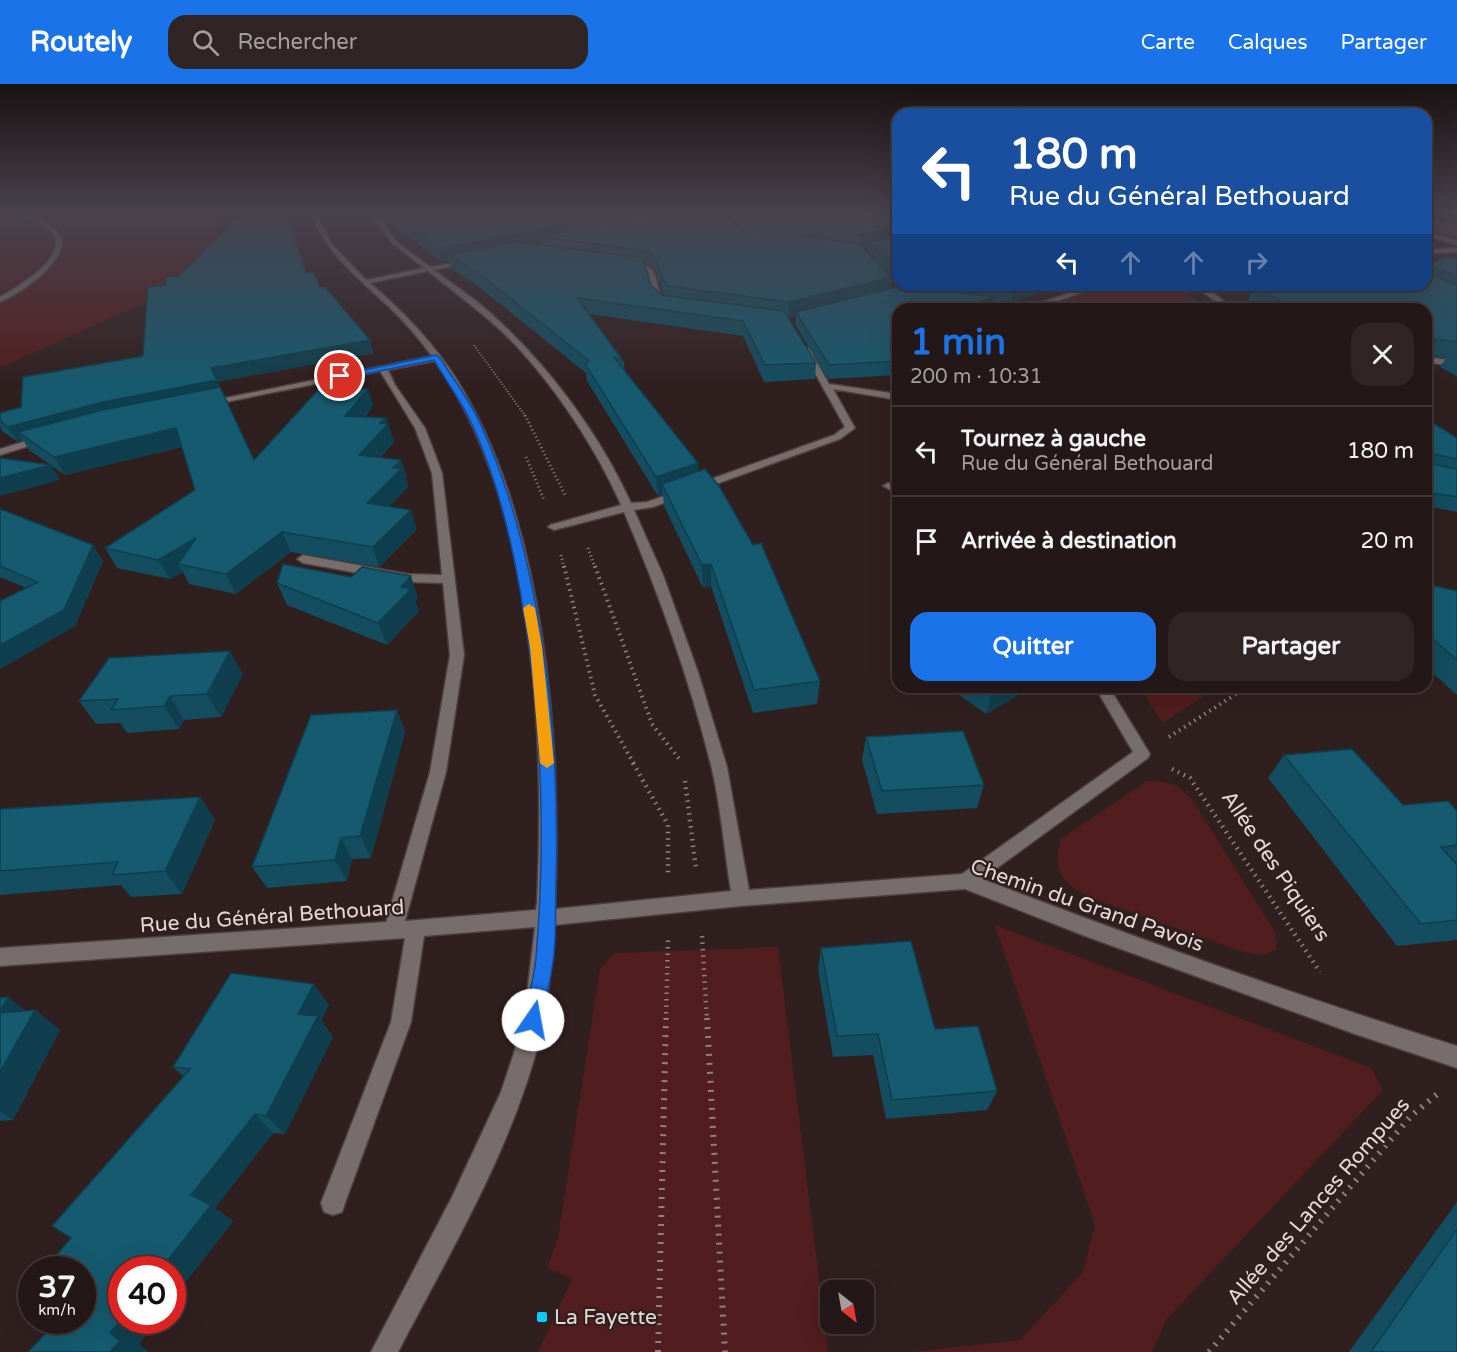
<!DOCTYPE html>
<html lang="fr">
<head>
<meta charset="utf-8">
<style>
  body { margin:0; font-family:"Varela Round",sans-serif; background:#302424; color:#f1f3f6; height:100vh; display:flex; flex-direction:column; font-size:22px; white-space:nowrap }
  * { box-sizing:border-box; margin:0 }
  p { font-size:20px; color:#a39fa1 }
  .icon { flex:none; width:33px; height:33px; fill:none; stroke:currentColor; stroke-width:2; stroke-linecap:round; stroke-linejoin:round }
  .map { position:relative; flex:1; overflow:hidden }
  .details { position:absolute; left:892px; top:219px; width:540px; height:390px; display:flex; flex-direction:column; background:#241717; border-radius:18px; box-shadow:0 6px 24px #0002,0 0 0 2px #413636 }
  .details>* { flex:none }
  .guide { position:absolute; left:892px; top:24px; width:540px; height:183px; border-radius:18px; box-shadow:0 6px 24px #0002,0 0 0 2px #413636; background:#1a4fa0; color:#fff; overflow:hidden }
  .needle { width:39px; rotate:149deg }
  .controls { position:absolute; left:820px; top:1196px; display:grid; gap:12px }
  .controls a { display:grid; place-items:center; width:54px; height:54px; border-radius:12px; background:#241717; box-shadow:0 6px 24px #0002,0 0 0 2px #413636; font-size:30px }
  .speed { position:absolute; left:18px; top:1172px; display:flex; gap:12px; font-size:30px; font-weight:700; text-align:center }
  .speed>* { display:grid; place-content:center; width:78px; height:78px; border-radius:50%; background:#241717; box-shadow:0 6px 24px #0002,0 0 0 2px #413636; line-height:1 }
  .speed small { font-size:15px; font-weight:400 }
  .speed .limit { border:9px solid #d22; background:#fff; color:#111 }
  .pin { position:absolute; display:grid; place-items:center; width:51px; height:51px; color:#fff; margin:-26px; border:3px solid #fff; border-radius:50%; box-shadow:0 2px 6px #0007 }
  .me { position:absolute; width:66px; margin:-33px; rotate:12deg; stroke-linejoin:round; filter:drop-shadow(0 0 4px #0008) }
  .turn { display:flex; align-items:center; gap:21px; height:126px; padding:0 18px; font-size:27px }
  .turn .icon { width:78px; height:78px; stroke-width:2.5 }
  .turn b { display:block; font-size:42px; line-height:51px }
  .lanes { display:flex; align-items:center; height:57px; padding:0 18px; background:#0003; justify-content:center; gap:30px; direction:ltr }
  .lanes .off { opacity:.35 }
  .round { display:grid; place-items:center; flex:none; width:63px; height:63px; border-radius:18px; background:#302424 }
  .head { display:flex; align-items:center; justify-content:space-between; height:102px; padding:0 18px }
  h1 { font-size:36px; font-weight:700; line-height:45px; color:#1a73e8 }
  .primary-button { display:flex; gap:12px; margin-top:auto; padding:12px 18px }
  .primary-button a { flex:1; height:69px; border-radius:18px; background:#1a73e8; color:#fff; font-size:24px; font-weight:700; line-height:69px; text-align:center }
  .primary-button a+a { background:#302424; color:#f1f3f6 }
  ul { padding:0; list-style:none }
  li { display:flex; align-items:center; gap:18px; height:90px; padding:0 18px; border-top:2px solid #413636 }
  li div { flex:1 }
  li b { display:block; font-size:22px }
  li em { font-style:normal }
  header { display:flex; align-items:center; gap:36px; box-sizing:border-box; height:84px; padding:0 30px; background:#1a73e8; color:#fff }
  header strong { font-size:28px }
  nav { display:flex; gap:33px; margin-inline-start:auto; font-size:21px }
  .search { width:420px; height:54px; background:#302424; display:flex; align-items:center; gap:15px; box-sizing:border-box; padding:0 21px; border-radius:18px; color:#a39fa1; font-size:22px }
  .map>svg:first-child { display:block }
</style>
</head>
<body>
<header>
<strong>Routely</strong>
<div class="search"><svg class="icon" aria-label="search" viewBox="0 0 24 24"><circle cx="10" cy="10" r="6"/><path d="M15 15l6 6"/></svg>Rechercher</div>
<nav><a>Carte</a><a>Calques</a><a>Partager</a></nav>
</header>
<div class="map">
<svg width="1457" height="1268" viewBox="0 0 1457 1268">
  <rect width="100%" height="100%" fill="#301f1f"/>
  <!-- green -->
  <g fill="#521d1e">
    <path d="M0,127h210l9,11v19l-57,54 -162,73z"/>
    <path d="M1109,201h97l-9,4 -16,-1 24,21h-158l6,-5z"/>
    <path d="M1139,603h79l-55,36z"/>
    <path d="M1147,697c23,0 29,2 45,18l83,133 2,17 -13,6 -18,-2 -152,-54c-30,-13 -45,-28 -32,-61z"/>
    <path d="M995,841l376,143 12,22 -217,230 -14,32h-239l107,-12 63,-68 12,-47z"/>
    <path d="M778,863l50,405h-290l34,-73 -25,-11 11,-31 42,-268 14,-16z"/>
  </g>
  <!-- forest -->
  <path fill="#713132" d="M1427,133l30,8v12l-30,-8z"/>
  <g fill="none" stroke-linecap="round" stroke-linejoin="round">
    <defs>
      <g id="minor">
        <path d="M7,127c12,0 26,4 36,10 8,5 17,10 19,20 2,23 -44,54 -62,61v-5c17,-10 74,-42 50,-67 -12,-11 -30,-12 -43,-19z"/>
        <path d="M310,127h6l15,32 35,37 58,-12 -32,-25 -24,-32h6l22,30 34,26 42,-7v2l-38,8c21,16 43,30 62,48 55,51 104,117 135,185l16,-1 187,-67 11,-8 -43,-77 1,-2h6l20,36 69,10v6l-65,-11 22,39 -15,11 -187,68 -19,3 29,65 35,97 29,95 22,123 213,-16 171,-122 -38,-65h14l41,67 -2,4 -166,121c157,60 315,117 475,167v22l-102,-34 -270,-98 -120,-47 -224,17 -187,19c-2,36 -5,73 -13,108 -27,113 -90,217 -143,319h-27l81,-155 49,-105 13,-39 11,-43 10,-83 -111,9 -13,86 -66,181 -3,9 -9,3 -9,-3 -3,-9 70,-181 14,-84 -405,28v-18l386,-26 44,-150 20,-117 -7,-72 -36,-1 -104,-19 -6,-4 6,-4 104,19 35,1 -10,-102 -17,-45 -35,-57 -174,35 -5,-3 231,-47c-13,-17 -27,-34 -43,-49 -32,-30 -63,-53 -79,-96zM428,187c20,16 41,32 61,49 52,44 105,123 132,185l-71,20 -2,2 6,3 70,-18c35,82 65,166 87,253 10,41 13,85 20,126l-176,18c7,-164 -9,-387 -98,-529 -24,-38 -53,-68 -87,-97zM435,277c100,142 110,372 102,541l-1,8 -131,11 41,-149 18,-117 -22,-182 -17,-45 -30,-43 -7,-15z"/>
        <path d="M1426,148l31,9v4l-31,-9z"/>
        <path d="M1457,164v4l-31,2v-4z"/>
        <path d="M624,179c47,-1 22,23 45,40v4c-19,-1 -16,-25 -23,-37l-22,-5z"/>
        <path d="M1092,201h10l-66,24h-28l-38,-6 4,-2 54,6z"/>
        <path d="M1211,201h9l-11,5 26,19h-9l-26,-19z"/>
        <path d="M1426,273l31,4v6l-31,-5z"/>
        <path d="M45,351l3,1v4l-48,15v-6z"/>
        <path d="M888,399l10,4v7l-15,-8z"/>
      </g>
    </defs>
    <!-- minor casing -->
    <use href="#minor" stroke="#4d3d3d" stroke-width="3"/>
    <!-- path-far4 -->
    <path stroke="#8e807f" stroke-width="2" stroke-dasharray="1 2" stroke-linecap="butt" d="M474,261l52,72"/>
    <!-- path-far3 -->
    <g stroke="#8e807f" stroke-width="3" stroke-dasharray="1 3" stroke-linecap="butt">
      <path d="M525,331l40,80"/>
      <path d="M526,373l18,43"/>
      <path d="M588,464l7,20"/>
      <path d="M561,471l3,13"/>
    </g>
    <!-- path-far2 -->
    <g stroke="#8e807f" stroke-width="4" stroke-dasharray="1.5 4.5" stroke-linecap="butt">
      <path d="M564,482l31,129 39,69"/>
      <path d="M595,482l57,158 28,36"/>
      <path d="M1169,653l78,-50"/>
    </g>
    <!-- path-far1 -->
    <g stroke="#8e807f" stroke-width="4.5" stroke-dasharray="1.5 5" stroke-linecap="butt">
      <path d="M633,679l35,62v48"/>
      <path d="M1172,685l18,9 130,194"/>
      <path d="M685,697l11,88"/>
      <path d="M702,852l5,84"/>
      <path d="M666,936l2,-80"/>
    </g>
    <!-- path -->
    <g stroke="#8e807f" stroke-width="6" stroke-dasharray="2 7" stroke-linecap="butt">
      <path d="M707,934l18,334"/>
      <path d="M658,1268l8,-334"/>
      <path d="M1209,1268l202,-236 30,-25"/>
    </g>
    <!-- minor -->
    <use href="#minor" fill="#766d6c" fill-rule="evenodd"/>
  </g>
  <!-- wall -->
  <g fill="#134d5f" fill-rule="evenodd">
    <path d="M226,127h64l7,35 9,27 14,14 54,66 -157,29 37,78 119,-54 -8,11 21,1 8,24 -14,16 21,2 6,18 -1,1 2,8 -19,19 28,23 -38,38 -88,-15 -55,42 -47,-10 -6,-12 -13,7 -53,-11 -12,-20 90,-58 -13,-43 -117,28 -36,-25 -6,-10 -5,2 -16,-11 -2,-4v-14l21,-6 122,-51 23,-71 13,-9 61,-59z"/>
    <path d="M374,127h353l10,16 3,1 -11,-17h169v74h166l-53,18 -18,-2 -2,8h-93v66l-70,4 -33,-55 1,-8 -8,2 28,45 -1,16 -51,3 -21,-46 -154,-22 35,48 1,9 73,101 122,209 -3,23 -64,9 -42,-127 -8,2 -39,-82 -1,-12 -5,2 -71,-115 -1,-8 -108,-87 -27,-17 -2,-8 -7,1zM541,158l1,3 -9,-1zM868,162v7l-6,-5zM645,180l5,1 5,5 9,25h-2l-11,-10zM892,195l8,8 -9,2z"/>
    <path d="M1431,170l1,9 25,-4v117l-17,-9 6,-9 -20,-3v-46h-164l-14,-9 6,-15h172z"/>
    <path d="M1426,339l31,15v74l-31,-6z"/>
    <path d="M0,425l103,52 -28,65 -75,43v-68l26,-13 -26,-11z"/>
    <path d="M277,499l141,15 -3,3 4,10 -32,34 -100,-40z"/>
    <path d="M1426,500l31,7v104l-31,-28z"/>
    <path d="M243,590l-22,43 -37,3 -5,9 -52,4 -7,-10 -24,1 -17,-23z"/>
    <path d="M948,603h77l-1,5 -38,22z"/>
    <path d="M397,626l8,22 -34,126 -19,1 -5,22 -80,7 -15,-21z"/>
    <path d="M866,653l118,48 -7,23 -100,6 -15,-54z"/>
    <path d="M1284,671l119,50 54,6v129l-60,6 -129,-168z"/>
    <path d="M200,713l15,23 -33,74 -51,3 -10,-12 -121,10v-86z"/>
    <path d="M821,864l114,81 62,62 -10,19 -101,9 -13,-64 -40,2 -15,-87z"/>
    <path d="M8,913l17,14 10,-1 25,20 -47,90 -13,1v-123z"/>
    <path d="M329,921l-8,15 12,17 -48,97 -12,-1 -58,75 18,13 -61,79v-31l-50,51h35l-18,24 9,8h-120l54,-32 -11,-82 113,-161 -11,-10z"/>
    <path d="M1457,1118v150h-108z"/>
  </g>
  <!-- shaded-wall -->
  <g fill="#0f3f4e">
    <path d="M289,127h1l7,37 -3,-11z"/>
    <path d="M636,127h64l-160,26 1,5 -85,18 -8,-5 1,6 -7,1 -3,-13z"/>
    <path d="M898,143v12l-29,3 -1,4 -9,3 1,-14z"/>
    <path d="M1436,159l-7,14 -3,1v-11z"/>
    <path d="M892,193l-1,15 -95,20v4l-8,2 1,-16z"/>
    <path d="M1023,201h41l-53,18 3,-15z"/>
    <path d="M994,213l-3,12h-30l1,-2z"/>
    <path d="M1436,255l-10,15v-1l7,-12z"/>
    <path d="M370,256l4,13 -157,29 6,13 -205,37 5,8 -5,2 -10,-15 203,-59z"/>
    <path d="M368,305l5,17 -22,27 -6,-17z"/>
    <path d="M386,334l8,24 -29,32 -6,-19 21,-32z"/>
    <path d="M176,344l9,18 -120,29 -11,-18z"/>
    <path d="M401,376l6,18 -1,1 2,8 -34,35 -7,-19 26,-35z"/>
    <path d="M698,379l1,18 -37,3 1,10 -5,2 -2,-19z"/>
    <path d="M51,381l9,15 -60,16v-18z"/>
    <path d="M411,426l6,19 -38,38 -6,-20z"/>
    <path d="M282,448l9,20 -55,42 -10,-20z"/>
    <path d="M196,454l-18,26 5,8 -13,7 -12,-19z"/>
    <path d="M93,461l10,16 -28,65 -75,43v-24z"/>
    <path d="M711,480v22l-8,2 -1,-23z"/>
    <path d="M411,492l7,22 -3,3 4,10 -32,34 -9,-22 23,-36z"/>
    <path d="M230,567l13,23 -22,43 -14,-23z"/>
    <path d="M999,603h26l-1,5 -38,22 6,-23z"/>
    <path d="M170,612l14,24 -5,9 -15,-23z"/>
    <path d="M397,626l8,22 -34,126 -11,-22z"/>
    <path d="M200,713l15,23 -33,74 -17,-23z"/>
    <path d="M341,754l11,21 -5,22 -12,-21z"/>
    <path d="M314,900l15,21 -8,15 12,17 -48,97 -19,-18 32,-102z"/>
    <path d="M8,913l23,19 4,-6 25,20 -47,90 -13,-9v-100z"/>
    <path d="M255,1030l18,19 -58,75 18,13 -61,79v-31h-11l30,-74z"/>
    <path d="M122,1235v1h35l-18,24 9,8h-38v-19z"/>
  </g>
  <!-- building -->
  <g fill="#165a6f" stroke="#0f3f4e" stroke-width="1.5">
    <path d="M246,127h43l5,26 12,36 7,-1 7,15h5l45,53 -159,28 6,12 -114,22 -95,25 -8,-6v-8l21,-6 2,-30 120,-21 5,-69 18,-2v-8l13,-1z"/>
    <path d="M388,127h248l-197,38z"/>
    <path d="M670,127h57l10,16 12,4 108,12 35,34 -103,25 -121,-16 -5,-7 -9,-23 -5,-5 -109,-14z"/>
    <path d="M737,127h161v16l-38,8 -107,-11 -9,-3z"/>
    <path d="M898,150v35l-29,-27z"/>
    <path d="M1426,153l5,2 1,3 4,1 -10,4z"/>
    <path d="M516,158l127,16 8,27 11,10 122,16 32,52 -51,2 -22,-44 -166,-23 47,64 -11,-6 85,107 -42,14 -71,-113 4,-3 -113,-90 -28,-16z"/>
    <path d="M1426,168l7,2 -1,9 17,-6 8,2v18l-22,-10 -5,3 1,4 26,11v57l-21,-3 -3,2 -7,-3v-29h-133l-39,-24h172z"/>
    <path d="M990,201h33l-9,3z"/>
    <path d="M902,202l92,11 -32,10 4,2h-68v52l-69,4 -33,-53z"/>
    <path d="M220,303l34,73 66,-72 48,1 -23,27 41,2 -6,5 8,1 -29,31 42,5 -8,8h9l-35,35 44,7 -38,37 -91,-15 -56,42 -48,-10 18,-26 -38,22 -53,-12 90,-58 -19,-62 -122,29 -36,-25 85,-22z"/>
    <path d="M1426,339l9,1 22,14v21l-23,-5 -2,3v7l25,5v28l-31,-5z"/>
    <path d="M0,374l51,7 -51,13z"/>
    <path d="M705,385l14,17 34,59 8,-2 59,138 -66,9 -43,-126 -9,1 -40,-81z"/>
    <path d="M0,425l93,36 -29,65 -64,35v-44l38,-19 -38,-16z"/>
    <path d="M283,480l68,13 11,-10 49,9 -10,11 10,2 -33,34 -101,-40z"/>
    <path d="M1426,500l31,7v69l-31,-27z"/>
    <path d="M230,567l-23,43 -37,2 -6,10 -53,4 7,-11 -39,2 30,-43z"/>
    <path d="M987,603h12l-7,4z"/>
    <path d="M397,626l-37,126 -19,2 -6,22 -83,7 59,-152z"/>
    <path d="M963,647l21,54 -102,6 -16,-54z"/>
    <path d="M1352,665l51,56 45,-4 9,10v34l-16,2 16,18v55l-36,4 -137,-169z"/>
    <path d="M200,713l-35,74 -53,4 6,-13 -118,9v-62z"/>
    <path d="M911,857l24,88 43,-3 19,65 -105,9 -14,-66 -41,2 -16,-88z"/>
    <path d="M231,889l83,11 -16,30 20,2 -52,100 -11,-2 -64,81 20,10 -50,64h-39v50l-12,14 10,8 -10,11h-82l30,-32h24v-51h-37l26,-31 -19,-12 138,-157 -17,-2z"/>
    <path d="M8,913l-8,14v-13z"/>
    <path d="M35,926l-35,62v-59z"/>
    <path d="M1457,1145v123h-86z"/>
  </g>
  <!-- sky -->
  <linearGradient id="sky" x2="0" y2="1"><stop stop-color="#1a1111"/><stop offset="0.42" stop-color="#48424d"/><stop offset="1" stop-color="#48424d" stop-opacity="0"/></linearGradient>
  <rect width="1457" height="304" fill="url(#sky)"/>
  <!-- route -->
  <path fill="#1a73e8" stroke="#114b97" stroke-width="1.5" d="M436,271l4,3c13,21 30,42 40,65 62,135 80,310 76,457 -1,27 1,55 -3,82 -3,19 -7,39 -11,58l-2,6 -7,3 -7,-3 -2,-6c4,-21 10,-42 12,-62 10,-121 6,-243 -15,-362 -10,-59 -24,-119 -50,-174 -10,-21 -25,-41 -37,-62l-94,19 -4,-3z"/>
  <!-- slow -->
  <path fill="#f59e0b" d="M529,520l6,4 7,39 12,116 -7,5 -7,-5 -10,-116 -7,-39z"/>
  <!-- markers -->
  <rect fill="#0acafa" stroke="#301f1f" stroke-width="2" x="536" y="1227" width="12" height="12" rx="3"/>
  <g text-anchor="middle" stroke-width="4.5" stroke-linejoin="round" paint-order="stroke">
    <!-- near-street labels -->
    <g font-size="21" fill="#e5d9d8" stroke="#301f1f">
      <text transform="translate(1276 782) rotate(56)" y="7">Allée des Piquiers</text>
      <text transform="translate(1087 821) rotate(19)" y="7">Chemin du Grand Pavois</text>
      <text transform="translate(272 832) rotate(-4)" y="7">Rue du Général Bethouard</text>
      <text transform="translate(1318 1117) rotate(-49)" y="7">Allée des Lances Rompues</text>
    </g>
    <!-- near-poi labels -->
    <g font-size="21" fill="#e5d9d8" stroke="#301f1f" text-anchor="start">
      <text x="554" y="1240">La Fayette</text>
    </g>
  </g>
</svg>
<div class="controls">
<a><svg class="needle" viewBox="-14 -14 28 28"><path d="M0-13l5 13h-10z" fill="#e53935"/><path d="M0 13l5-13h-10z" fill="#a39fa1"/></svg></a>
</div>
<div class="speed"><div>37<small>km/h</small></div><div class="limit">40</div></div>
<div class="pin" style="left:340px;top:292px;background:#d93025"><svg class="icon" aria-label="arrive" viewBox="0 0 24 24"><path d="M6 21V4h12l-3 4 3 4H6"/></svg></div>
<svg class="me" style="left:533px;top:936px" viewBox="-20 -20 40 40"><circle r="19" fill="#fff"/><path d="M0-13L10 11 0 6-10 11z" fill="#1a73e8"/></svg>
<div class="guide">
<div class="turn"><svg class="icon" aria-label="left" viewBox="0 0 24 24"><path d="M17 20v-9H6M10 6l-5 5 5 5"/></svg><div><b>180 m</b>Rue du Général Bethouard</div></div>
<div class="lanes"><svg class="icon" aria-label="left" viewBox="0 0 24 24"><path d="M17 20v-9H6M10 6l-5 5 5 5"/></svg><svg class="icon off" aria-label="ahead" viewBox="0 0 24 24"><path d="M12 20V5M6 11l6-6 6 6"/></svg><svg class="icon off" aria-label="ahead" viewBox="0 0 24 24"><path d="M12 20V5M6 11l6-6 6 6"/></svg><svg class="icon off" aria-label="right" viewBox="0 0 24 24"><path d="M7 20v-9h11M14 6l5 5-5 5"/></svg></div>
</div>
<section class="details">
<div class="head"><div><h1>1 min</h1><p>200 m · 10:31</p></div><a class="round"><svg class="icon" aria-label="close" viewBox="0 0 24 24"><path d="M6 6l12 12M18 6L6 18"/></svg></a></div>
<ul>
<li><svg class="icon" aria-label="left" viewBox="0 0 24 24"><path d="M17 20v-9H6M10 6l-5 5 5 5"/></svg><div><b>Tournez à gauche</b><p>Rue du Général Bethouard</p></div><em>180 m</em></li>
<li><svg class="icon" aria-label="arrive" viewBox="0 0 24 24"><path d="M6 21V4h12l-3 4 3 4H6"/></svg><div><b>Arrivée à destination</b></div><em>20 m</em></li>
</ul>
<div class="primary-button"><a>Quitter</a><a>Partager</a></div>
</section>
</div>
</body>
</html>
